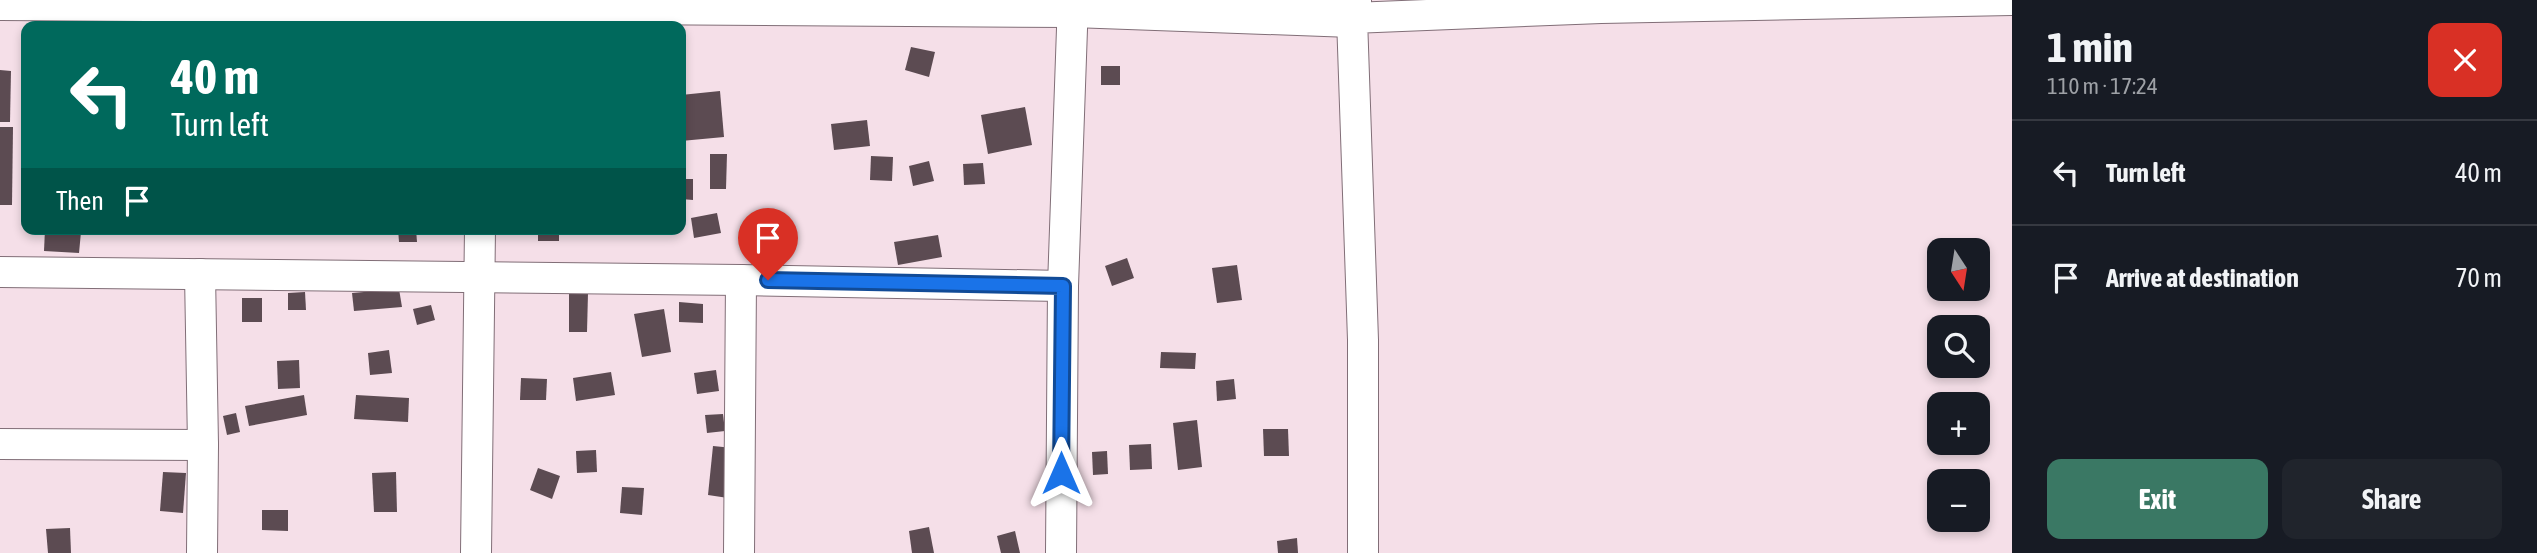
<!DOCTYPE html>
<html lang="en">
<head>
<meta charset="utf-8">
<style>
  body { margin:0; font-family:"Asap Condensed",sans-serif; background:#20242c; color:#f1f3f6; height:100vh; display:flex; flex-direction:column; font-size:26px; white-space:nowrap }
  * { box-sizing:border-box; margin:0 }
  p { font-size:23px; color:#9ea1a6 }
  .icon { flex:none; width:38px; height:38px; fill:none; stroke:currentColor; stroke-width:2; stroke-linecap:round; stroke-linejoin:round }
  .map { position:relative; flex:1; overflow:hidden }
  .details { display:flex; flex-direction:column; background:#171b24; width:525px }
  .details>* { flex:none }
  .guide { position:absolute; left:21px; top:21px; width:665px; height:214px; border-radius:14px; box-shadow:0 4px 10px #0003; background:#00695c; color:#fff; overflow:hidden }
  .needle { width:46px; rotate:168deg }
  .buttons { position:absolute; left:1927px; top:238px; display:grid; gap:14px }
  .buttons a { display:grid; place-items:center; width:63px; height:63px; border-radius:14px; background:#171b24; box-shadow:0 4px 10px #0003; font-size:35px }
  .pin { position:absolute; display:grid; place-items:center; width:60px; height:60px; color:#fff; margin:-72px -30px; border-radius:50% 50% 50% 0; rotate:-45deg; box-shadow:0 0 7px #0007 }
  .pin .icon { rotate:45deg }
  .me { position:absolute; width:77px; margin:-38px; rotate:0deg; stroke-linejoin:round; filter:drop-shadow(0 0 5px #0008) }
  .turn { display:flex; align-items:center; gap:24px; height:147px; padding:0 35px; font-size:32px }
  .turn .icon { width:91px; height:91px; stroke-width:2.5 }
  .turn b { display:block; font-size:49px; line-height:60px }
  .then { display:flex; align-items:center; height:66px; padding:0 35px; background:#0003; gap:14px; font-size:26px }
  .round { display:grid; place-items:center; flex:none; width:74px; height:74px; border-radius:14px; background:#20242c }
  .overview { display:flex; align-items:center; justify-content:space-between; height:119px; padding:0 35px }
  h1 { font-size:42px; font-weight:700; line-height:52px }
  .button { display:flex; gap:14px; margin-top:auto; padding:14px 35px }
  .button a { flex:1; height:80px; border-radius:14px; background:#3a7864; color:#fff; font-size:28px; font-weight:700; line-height:80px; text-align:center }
  .button a+a { background:#20242c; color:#f1f3f6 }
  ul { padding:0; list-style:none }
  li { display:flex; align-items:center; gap:21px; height:105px; padding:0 35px; border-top:2px solid #363941 }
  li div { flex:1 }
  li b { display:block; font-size:26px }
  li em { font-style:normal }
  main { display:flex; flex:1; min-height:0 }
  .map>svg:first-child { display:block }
</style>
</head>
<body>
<main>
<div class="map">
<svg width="2012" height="553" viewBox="0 0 2012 553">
  <rect width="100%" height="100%" fill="#f5dfe8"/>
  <!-- building -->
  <g fill="#5c4b52">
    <path d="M911,47l24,5 -6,25 -24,-7z"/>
    <rect x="1101" y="66" width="19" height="19"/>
    <path d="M0,70l11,1 -1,51h-10z"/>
    <path d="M720,91l4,46 -43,4v-46z"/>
    <path d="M1025,107l7,38 -44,9 -7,-39z"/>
    <path d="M867,120l3,26 -36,4 -3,-26z"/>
    <path d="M0,127h13l-1,78h-12z"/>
    <path d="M710,154h17l-1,35h-16z"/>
    <path d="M871,156l22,1 -1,24 -22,-1z"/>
    <path d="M929,161l5,20 -21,5 -4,-20z"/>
    <path d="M983,163l2,21 -21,1 -1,-21z"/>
    <path d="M681,179h12v21l-12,-1z"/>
    <path d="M717,213l4,20 -27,5 -3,-20z"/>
    <path d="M45,229l36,3 -2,21 -35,-2z"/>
    <path d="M398,229h18l1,13h-18z"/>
    <rect x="538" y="229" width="21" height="12"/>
    <path d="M938,235l4,22 -44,8 -4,-23z"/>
    <path d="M1127,258l7,20 -22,8 -7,-20z"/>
    <path d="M1237,265l5,35 -25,3 -5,-35z"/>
    <path d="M399,289l3,18 -48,4 -2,-18z"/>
    <path d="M305,292l1,18h-18v-17z"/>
    <path d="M569,292l19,1 -1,39h-18z"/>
    <rect x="242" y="298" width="20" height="24"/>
    <path d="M679,302l24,2v19l-24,-1z"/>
    <path d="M431,305l4,15 -18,5 -4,-16z"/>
    <path d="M664,309l7,43 -29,5 -8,-43z"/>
    <path d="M389,350l3,23 -22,2 -2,-22z"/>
    <path d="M1161,352l35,1 -1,16 -35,-1z"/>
    <path d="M299,360l1,28 -22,1 -1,-28z"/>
    <path d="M716,370l3,21 -22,3 -3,-21z"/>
    <path d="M611,372l4,23 -39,6 -3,-23z"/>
    <path d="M521,378l26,1 -1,21h-26z"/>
    <path d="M1234,379l2,20 -19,2 -1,-20z"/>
    <path d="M304,395l3,20 -58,11 -4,-20z"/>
    <path d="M356,395l53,3 -1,24 -54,-3z"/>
    <path d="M236,413l4,19 -13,3 -4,-19z"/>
    <path d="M723,414l2,17 -18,2 -2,-18z"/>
    <path d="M1197,420l5,47 -24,3 -5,-47z"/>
    <path d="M1263,429h25l1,27h-25z"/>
    <path d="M1151,444l1,25 -22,1 -1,-25z"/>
    <path d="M713,446l20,2 -5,50 -20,-3z"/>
    <path d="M596,450l1,22 -20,1 -1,-22z"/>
    <path d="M1107,451l1,23 -15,1 -1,-23z"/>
    <path d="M538,468l22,8 -8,23 -22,-9z"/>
    <path d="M163,472l23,1 -3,40 -23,-2z"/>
    <path d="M396,472l1,40h-23l-2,-39z"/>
    <path d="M622,487l22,1 -2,27 -22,-2z"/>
    <path d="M262,510h26v21l-26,-1z"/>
    <path d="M929,527l5,26h-22l-3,-22z"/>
    <path d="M70,528l1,25h-23l-2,-24z"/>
    <path d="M1015,531l5,22h-19l-4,-17z"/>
    <path d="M1297,538l1,15h-20l-1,-12z"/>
  </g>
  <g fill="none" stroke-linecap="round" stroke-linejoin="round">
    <defs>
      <g id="minor">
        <path d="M0,272l741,8 322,6"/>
        <path d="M200,274l3,171 -1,108"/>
        <path d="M0,444l203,1"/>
        <path d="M476,553l4,-324"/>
        <path d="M739,553l2,-273"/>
        <path d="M1061,553l2,-267 10,-286"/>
        <path d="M1363,553v-213l-11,-322 249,-10 411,-8"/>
      </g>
      <path id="tertiary" d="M0,1l1073,7 279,10v-18"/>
    </defs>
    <!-- minor casing -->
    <use href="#minor" stroke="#816e77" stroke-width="32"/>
    <!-- tertiary casing -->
    <use href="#tertiary" stroke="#816e77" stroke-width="40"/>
    <!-- minor -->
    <use href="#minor" stroke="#fff" stroke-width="30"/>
    <!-- tertiary -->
    <use href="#tertiary" stroke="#fff" stroke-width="38"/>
  </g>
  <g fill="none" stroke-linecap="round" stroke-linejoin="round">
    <defs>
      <path id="route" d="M768,280l295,6 -2,187"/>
    </defs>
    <!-- route casing -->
    <use href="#route" stroke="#114b97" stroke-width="18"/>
    <!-- route -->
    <use href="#route" stroke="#1a73e8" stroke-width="12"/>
  </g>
</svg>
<div class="buttons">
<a><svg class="needle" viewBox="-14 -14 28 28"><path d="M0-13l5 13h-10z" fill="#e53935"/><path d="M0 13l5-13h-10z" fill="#9ea1a6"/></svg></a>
<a><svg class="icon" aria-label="search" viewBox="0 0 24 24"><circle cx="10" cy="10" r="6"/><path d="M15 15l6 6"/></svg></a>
<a>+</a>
<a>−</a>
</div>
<div class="pin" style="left:768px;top:280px;background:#d93025"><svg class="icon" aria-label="arrive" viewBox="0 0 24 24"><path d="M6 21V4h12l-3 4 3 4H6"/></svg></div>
<svg class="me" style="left:1061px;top:473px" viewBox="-20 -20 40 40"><path d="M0-17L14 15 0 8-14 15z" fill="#1a73e8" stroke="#fff" stroke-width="4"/></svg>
<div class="guide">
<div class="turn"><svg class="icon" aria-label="left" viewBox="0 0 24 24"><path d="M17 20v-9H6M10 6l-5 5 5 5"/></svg><div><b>40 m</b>Turn left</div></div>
<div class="then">Then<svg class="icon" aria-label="arrive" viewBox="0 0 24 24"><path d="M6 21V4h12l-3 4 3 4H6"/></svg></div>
</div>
</div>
<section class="details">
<div class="overview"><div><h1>1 min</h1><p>110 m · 17:24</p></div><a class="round" style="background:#d93025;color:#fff"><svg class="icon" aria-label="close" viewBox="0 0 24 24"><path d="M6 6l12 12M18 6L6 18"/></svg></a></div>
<ul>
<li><svg class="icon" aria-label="left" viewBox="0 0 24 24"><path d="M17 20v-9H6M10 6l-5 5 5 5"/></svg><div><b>Turn left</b></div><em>40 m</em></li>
<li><svg class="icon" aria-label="arrive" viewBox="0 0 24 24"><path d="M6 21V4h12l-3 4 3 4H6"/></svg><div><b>Arrive at destination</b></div><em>70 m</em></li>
</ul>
<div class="button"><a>Exit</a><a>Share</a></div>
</section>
</main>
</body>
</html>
